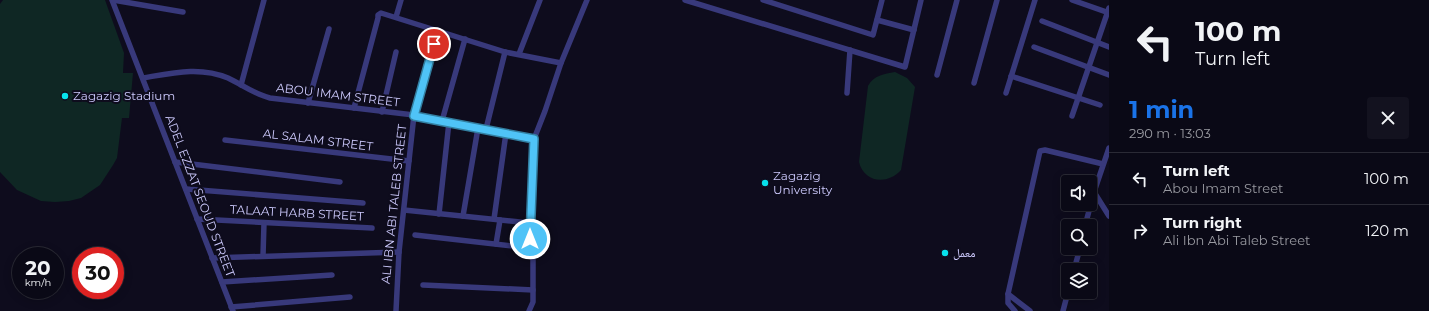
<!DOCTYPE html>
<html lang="en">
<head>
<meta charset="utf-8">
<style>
  body { margin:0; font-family:Montserrat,"Noto Naskh Arabic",sans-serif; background:#13121f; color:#f1f3f6; height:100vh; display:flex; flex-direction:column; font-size:15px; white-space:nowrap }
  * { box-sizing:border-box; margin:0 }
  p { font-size:13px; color:#999aa1 }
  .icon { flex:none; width:22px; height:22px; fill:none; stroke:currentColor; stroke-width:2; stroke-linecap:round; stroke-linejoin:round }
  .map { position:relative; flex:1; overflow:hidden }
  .panel { display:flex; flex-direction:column; background:#0a0916; width:320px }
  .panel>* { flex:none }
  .top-card { background:#0a0916; color:#f1f3f6; overflow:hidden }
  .tools { position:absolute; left:1061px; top:175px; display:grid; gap:8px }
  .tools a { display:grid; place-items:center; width:36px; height:36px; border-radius:4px; background:#0a0916; box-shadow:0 2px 10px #0003,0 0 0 1px #2a2a35; font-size:20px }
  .speed { position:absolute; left:12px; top:247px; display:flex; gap:8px; font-size:20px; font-weight:700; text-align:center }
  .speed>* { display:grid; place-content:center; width:52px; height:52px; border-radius:50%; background:#0a0916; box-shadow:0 2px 10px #0003,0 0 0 1px #2a2a35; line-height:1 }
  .speed small { font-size:10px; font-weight:400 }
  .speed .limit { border:6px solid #d22; background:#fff; color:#111 }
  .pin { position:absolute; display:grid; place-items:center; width:34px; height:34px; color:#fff; margin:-17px; border:2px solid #fff; border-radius:50%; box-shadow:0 1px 4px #0007 }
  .me { position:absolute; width:44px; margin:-22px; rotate:0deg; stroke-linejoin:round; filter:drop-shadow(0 0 3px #0008) }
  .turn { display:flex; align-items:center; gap:14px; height:84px; padding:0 20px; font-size:18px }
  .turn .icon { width:52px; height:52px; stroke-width:2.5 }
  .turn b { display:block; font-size:28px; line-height:34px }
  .round { display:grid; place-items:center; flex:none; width:42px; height:42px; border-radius:4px; background:#13121f }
  .head { display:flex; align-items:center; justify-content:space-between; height:68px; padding:0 20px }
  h1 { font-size:24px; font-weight:700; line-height:30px; color:#1a73e8 }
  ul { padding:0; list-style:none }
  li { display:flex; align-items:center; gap:12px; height:52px; padding:0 20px; border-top:1px solid #2a2a35 }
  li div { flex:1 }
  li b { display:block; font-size:15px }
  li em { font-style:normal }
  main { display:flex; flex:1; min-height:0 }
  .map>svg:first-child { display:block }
</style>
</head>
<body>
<main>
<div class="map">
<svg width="1109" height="311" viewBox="0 0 1109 311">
  <rect width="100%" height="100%" fill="#0e0c1d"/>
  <!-- garden -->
  <g fill="#0f2724">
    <path d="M3,0h102l19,53 -1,20h10l-4,45h-7l-5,40 -4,7 -13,20 -19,13 -12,3 -14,1 -14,-1 -24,-11 -17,-18v-168z"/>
    <path d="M895,72l12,6 8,9 -14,83c-13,15 -37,13 -42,-8l9,-76c6,-11 16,-12 27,-14z"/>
  </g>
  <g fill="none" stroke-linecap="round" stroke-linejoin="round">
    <!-- street -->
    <g stroke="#38397b" stroke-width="5.5">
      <path d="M112,0l121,311"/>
      <path d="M113,0l70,12"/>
      <path d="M685,0l220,67 16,-67"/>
      <path d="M763,0l110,35 9,-35"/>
      <path d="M1072,0l37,13"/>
      <path d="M396,17l5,-17"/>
      <path d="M877,20l37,10"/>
      <path d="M1042,21l67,26"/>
      <path d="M1034,47l75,28"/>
      <path d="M519,54l21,-54"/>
      <path d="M937,75l20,-75"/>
      <path d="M1011,76l89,29"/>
      <path d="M143,78c29,-5 57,-12 85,0 15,7 26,16 42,20l144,17 120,24"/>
      <path d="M974,83l23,-83"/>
      <path d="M241,85l23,-85"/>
      <path d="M847,93l3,-43"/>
      <path d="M1006,93l29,-93"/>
      <path d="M308,103l21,-74"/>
      <path d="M354,108l24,-90v-3l3,-2 124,39 56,11"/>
      <path d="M382,112l14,-60"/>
      <path d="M1072,116l37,-108"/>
      <path d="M442,121l23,-82"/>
      <path d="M486,129l19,-77"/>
      <path d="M225,140l184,21"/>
      <path d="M175,162l165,20"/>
      <path d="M186,189l177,14"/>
      <path d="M1094,192l15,24"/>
      <path d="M404,210l126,13"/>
      <path d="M439,214l10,-92"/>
      <path d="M463,216l15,-88"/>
      <path d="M197,219l175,9"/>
      <path d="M494,219l12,-86"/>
      <path d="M1085,226l9,-34 15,-44"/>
      <path d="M415,235l116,13"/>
      <path d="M496,244l4,-24"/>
      <path d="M263,256l1,-33"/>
      <path d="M212,258l187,-6"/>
      <path d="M1074,270l6,-22"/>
      <path d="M222,282l110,-7"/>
      <path d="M423,285l110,5"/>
      <path d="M1008,294l22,17"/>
      <path d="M231,307l119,-10"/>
      <path d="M396,311l3,-59 15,-137 24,-85"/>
      <path d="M529,311l4,-9v-42l-3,-30 4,-91 11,-28 16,-48 26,-63"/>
      <path d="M1015,311l-7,-8v-9l32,-143 5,-1 58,14"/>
      <path d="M1063,311l5,-19"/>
    </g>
  </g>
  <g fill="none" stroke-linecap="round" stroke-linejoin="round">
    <defs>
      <path id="route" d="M434,44l-20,72 120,23 -4,100"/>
    </defs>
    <!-- route casing -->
    <use href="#route" stroke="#337fa1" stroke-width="10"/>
    <!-- route -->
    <use href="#route" stroke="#4fc3f7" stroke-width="7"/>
  </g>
  <!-- markers -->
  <g fill="#07e1ec" stroke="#0e0c1d" stroke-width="1.5">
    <circle cx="65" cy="96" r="4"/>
    <circle cx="765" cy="183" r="4"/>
    <circle cx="945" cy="253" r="4"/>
  </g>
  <g text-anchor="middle" stroke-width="4" stroke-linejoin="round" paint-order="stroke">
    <!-- street labels -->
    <g font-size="12" fill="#cdcafd" stroke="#0e0c1d">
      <text transform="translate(338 95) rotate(7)" y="4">ABOU IMAM STREET</text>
      <text transform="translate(318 140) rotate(7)" y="4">AL SALAM STREET</text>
      <text transform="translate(200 196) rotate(69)" y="4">ADEL EZZAT SEOUD STREET</text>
      <text transform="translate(394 204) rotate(-84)" y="4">ALI IBN ABI TALEB STREET</text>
      <text transform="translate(297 213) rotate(3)" y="4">TALAAT HARB STREET</text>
    </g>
    <!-- poi labels -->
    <g font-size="12" fill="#cdcafd" stroke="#0e0c1d" text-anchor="start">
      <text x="73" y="100">Zagazig Stadium</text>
      <text x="773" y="180">Zagazig<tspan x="773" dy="14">University</tspan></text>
      <text x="953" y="257">معمل</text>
    </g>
  </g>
</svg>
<div class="tools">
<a><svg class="icon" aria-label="sound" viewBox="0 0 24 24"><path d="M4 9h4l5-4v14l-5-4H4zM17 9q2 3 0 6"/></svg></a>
<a><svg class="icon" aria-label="search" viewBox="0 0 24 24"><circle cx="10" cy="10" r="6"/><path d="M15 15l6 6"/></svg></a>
<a><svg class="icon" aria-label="layers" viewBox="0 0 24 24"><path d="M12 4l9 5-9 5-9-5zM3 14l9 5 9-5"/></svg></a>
</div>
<div class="speed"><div>20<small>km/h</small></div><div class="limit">30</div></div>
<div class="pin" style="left:434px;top:44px;background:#d93025"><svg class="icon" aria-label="arrive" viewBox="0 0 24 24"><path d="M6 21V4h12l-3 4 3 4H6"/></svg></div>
<svg class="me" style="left:530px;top:239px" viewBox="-20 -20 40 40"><circle r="17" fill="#4fc3f7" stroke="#fff" stroke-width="3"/><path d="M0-11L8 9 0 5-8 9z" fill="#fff"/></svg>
</div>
<section class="panel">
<div class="top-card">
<div class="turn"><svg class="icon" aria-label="left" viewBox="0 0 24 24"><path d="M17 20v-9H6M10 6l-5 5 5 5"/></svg><div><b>100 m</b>Turn left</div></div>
</div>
<div class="head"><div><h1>1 min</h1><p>290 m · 13:03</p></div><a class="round"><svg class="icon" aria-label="close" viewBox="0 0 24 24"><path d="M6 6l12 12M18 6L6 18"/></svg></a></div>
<ul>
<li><svg class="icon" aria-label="left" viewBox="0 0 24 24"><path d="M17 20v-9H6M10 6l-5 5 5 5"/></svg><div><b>Turn left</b><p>Abou Imam Street</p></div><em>100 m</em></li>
<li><svg class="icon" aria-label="right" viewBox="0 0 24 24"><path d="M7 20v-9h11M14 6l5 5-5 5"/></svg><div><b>Turn right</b><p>Ali Ibn Abi Taleb Street</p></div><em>120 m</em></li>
</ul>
</section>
</main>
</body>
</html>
